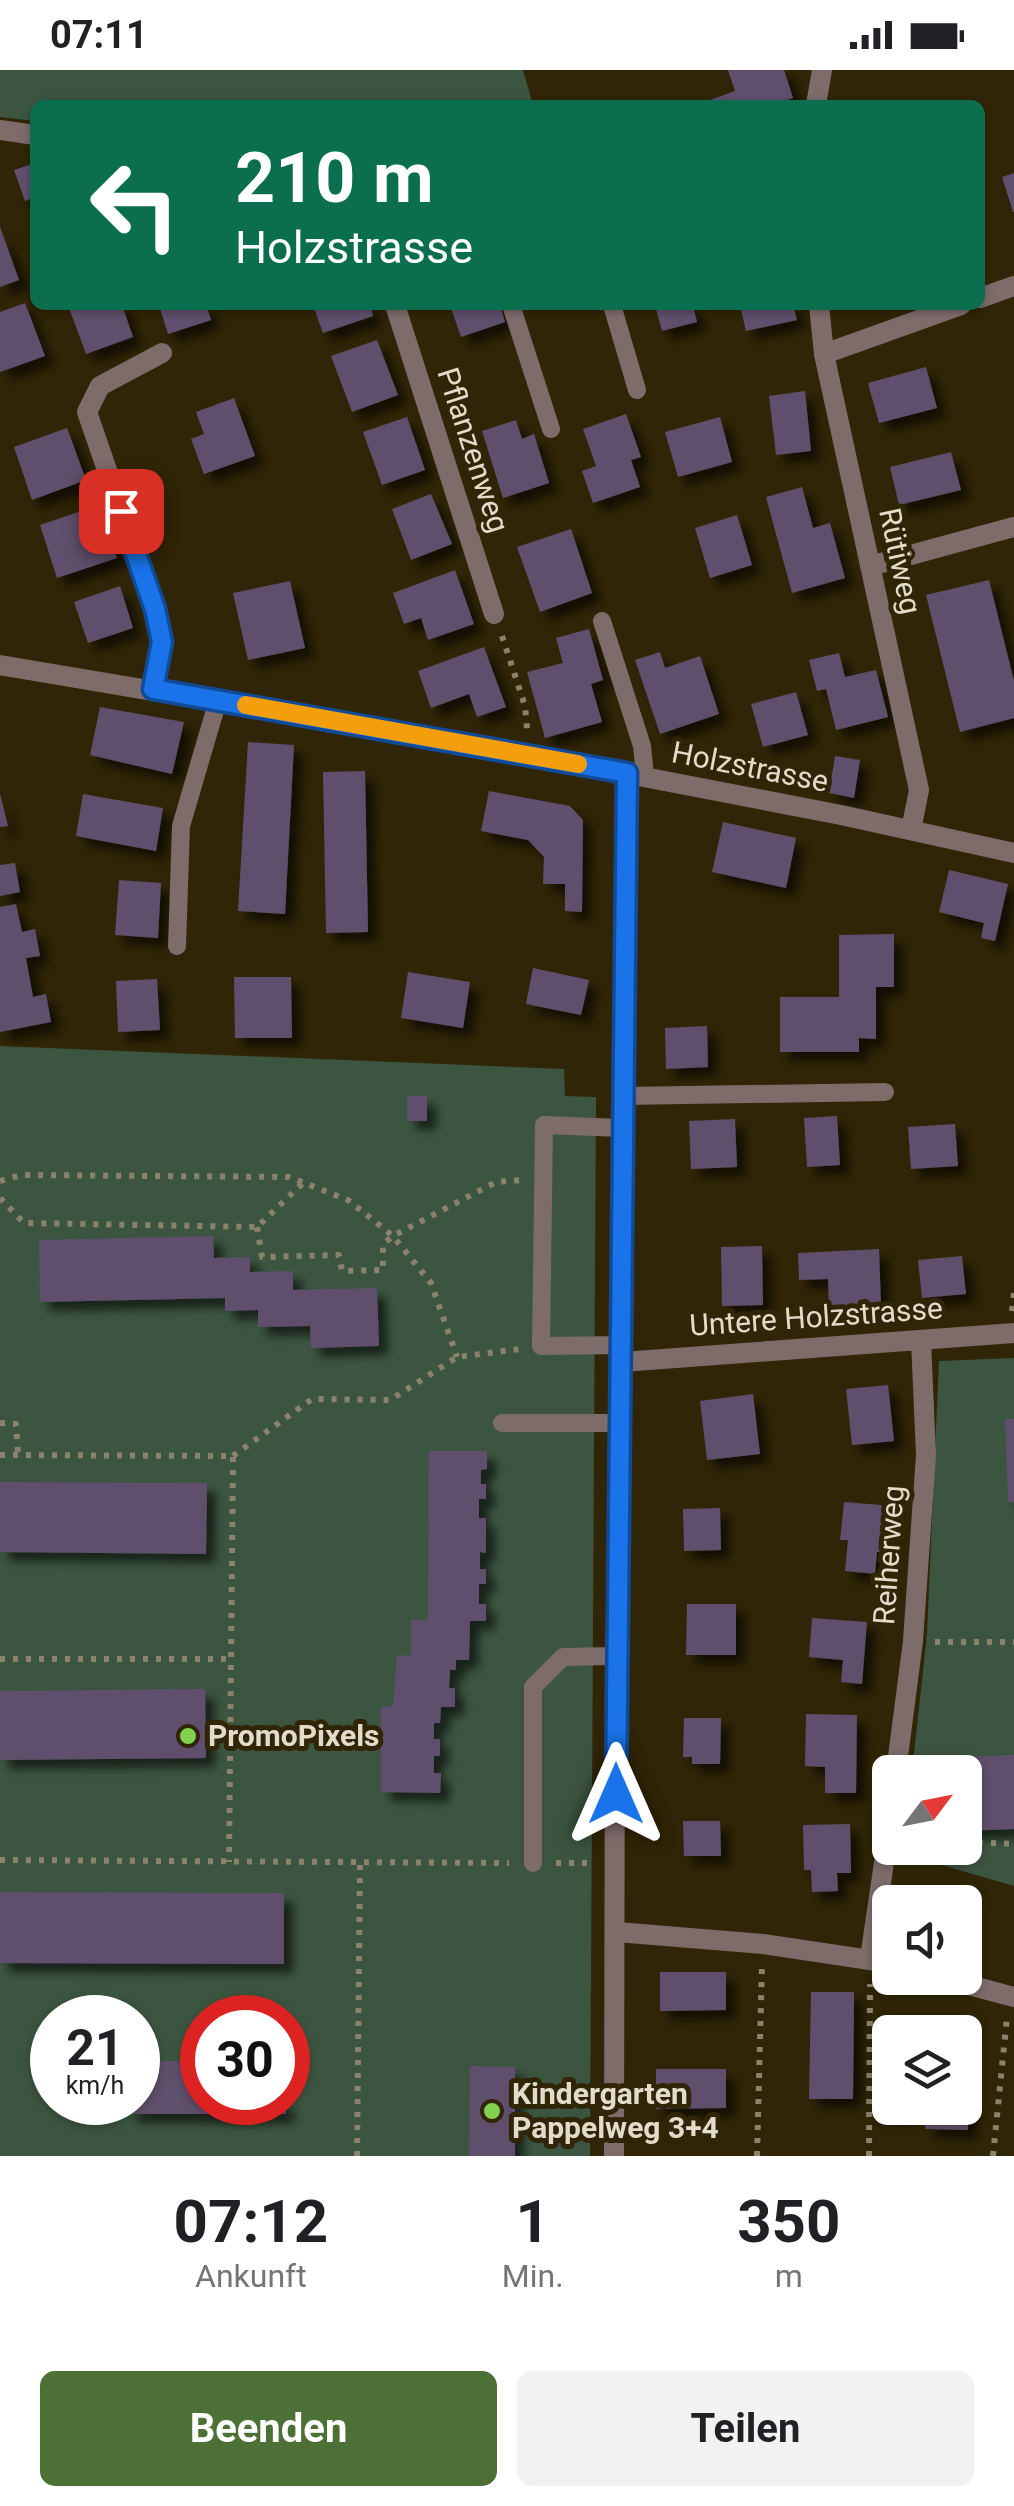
<!DOCTYPE html>
<html lang="de">
<head>
<meta charset="utf-8">
<style>
  body { margin:0; font-family:Roboto,sans-serif; background:#f2f2f2; color:#202124; height:100vh; display:flex; flex-direction:column; font-size:38px; white-space:nowrap }
  * { box-sizing:border-box; margin:0 }
  p { font-size:32px; color:#757577 }
  .icon { flex:none; width:55px; height:55px; fill:none; stroke:currentColor; stroke-width:2; stroke-linecap:round; stroke-linejoin:round }
  .map { position:relative; height:2086px; overflow:hidden }
  .panel { display:flex; flex-direction:column; background:#fff; flex:1 }
  .panel>* { flex:none }
  .hud { position:absolute; left:30px; top:30px; width:955px; height:210px; border-radius:15px; box-shadow:0 2px 8px #0004; background:#0b6e4f; color:#fff; overflow:hidden }
  .needle { width:65px; rotate:58deg }
  .controls { position:absolute; left:872px; top:1685px; display:grid; gap:20px }
  .controls a { display:grid; place-items:center; width:110px; height:110px; border-radius:15px; background:#fff; box-shadow:0 2px 8px #0004; font-size:50px }
  .speed { position:absolute; left:30px; top:1925px; display:flex; gap:20px; font-size:50px; font-weight:700; text-align:center }
  .speed>* { display:grid; place-content:center; width:130px; height:130px; border-radius:50%; background:#fff; box-shadow:0 2px 8px #0004; line-height:1 }
  .speed small { font-size:25px; font-weight:400 }
  .speed .limit { border:15px solid #d22; background:#fff; color:#111 }
  .pin { position:absolute; display:grid; place-items:center; width:85px; height:85px; color:#fff; margin:-42px; border-radius:20px; box-shadow:0 5px 15px #0006 }
  .me { position:absolute; width:110px; margin:-55px; rotate:0deg; stroke-linejoin:round; filter:drop-shadow(0 0 8px #0008) }
  .turn { display:flex; align-items:center; gap:35px; height:210px; padding:0 40px; font-size:45px }
  .turn .icon { width:130px; height:130px; stroke-width:2.5 }
  .turn b { display:block; font-size:70px; line-height:85px }
  .eta { display:flex; justify-content:space-evenly; align-items:center; height:170px; text-align:center }
  .eta b { font-size:60px; font-weight:700; line-height:70px }
  .action { display:flex; gap:20px; margin-top:auto; padding:20px 40px }
  .action a { flex:1; height:115px; border-radius:15px; background:#4d7037; color:#fff; font-size:40px; font-weight:700; line-height:115px; text-align:center }
  .action a+a { background:#f2f2f2; color:#202124 }
  .status { display:flex; justify-content:space-between; align-items:center; height:70px; padding:0 50px; background:#fff; direction:ltr }
  .status svg { height:28px; fill:currentColor }
  .map>svg:first-child { display:block }
</style>
</head>
<body>
<div class="status"><b>07:11</b><svg viewBox="0 0 49 12"><path d="M0 12V9h3v3zM5 12V6h3v6zM10 12V3h3v9zM15 12V0h3v12zM26 1h20v11H26zM47 4h2v5h-2z"/></svg></div>
<div class="map">
<svg width="1014" height="2086" viewBox="0 0 1014 2086">
  <defs>
    <filter id="shadow"><feDropShadow dx="9" dy="9" stdDeviation="5" flood-color="#0009"/></filter>
  </defs>
  <rect width="100%" height="100%" fill="#302506"/>
  <!-- green -->
  <g fill="#3c5540" fill-rule="evenodd">
    <path d="M0,0h523l10,35h-498v16l-35,-4z"/>
    <path d="M0,976l564,23 1,27 31,1 -6,1059h-590zM52,1948h86v84h-86zM202,1948h86v84h-86z"/>
    <path d="M1014,1288v528l-110,-32v-6h61v-76h-53l15,-138 12,-273z"/>
  </g>
  <!-- building -->
  <g fill="#5f506c" filter="url(#shadow)">
    <path d="M728,0h56l9,28 -20,7h-61l-2,-5 25,-9z"/>
    <path d="M35,93v34l-10,4 -11,-31z"/>
    <path d="M1014,103v39h-1l-11,-35z"/>
    <path d="M0,157l19,53 -19,7z"/>
    <path d="M25,233l20,53 -45,16v-60z"/>
    <path d="M68,235h54l11,32 -47,17z"/>
    <path d="M159,235h47l5,15 -43,14z"/>
    <path d="M313,235h57l3,11 -50,17z"/>
    <path d="M450,235h50l5,17 -44,15z"/>
    <path d="M655,235h38l4,17 -35,9z"/>
    <path d="M740,235h53l4,15 -51,11z"/>
    <path d="M377,270l21,55 -46,17 -21,-56z"/>
    <path d="M926,297l11,41 -58,15 -11,-40z"/>
    <path d="M805,321l6,60 -35,4 -7,-59z"/>
    <path d="M234,328l21,58 -51,18 -13,-35 13,-5 -8,-22z"/>
    <path d="M626,344l15,43 -10,3 9,27 -47,16 -11,-32 14,-5 -13,-37z"/>
    <path d="M407,347l18,53 -43,15 -19,-53z"/>
    <path d="M720,347l12,45 -54,15 -13,-45z"/>
    <path d="M516,350l6,19 12,-5 15,49 -46,15 -21,-67z"/>
    <path d="M67,358l19,52 -54,20 -18,-53z"/>
    <path d="M951,382l10,38 -62,15 -9,-38z"/>
    <path d="M802,417l11,41 17,-5 15,55 -53,15 -26,-96z"/>
    <path d="M431,424l21,50 -41,16 -19,-51z"/>
    <path d="M99,435l18,53 -60,20 -17,-53z"/>
    <path d="M737,445l15,50 -42,13 -15,-50z"/>
    <path d="M571,459l21,64 -52,19 -23,-65z"/>
    <path d="M455,500l19,54 -46,16 -7,-22 -17,6 -11,-31z"/>
    <path d="M989,510l25,101v37l-54,14 -34,-137z"/>
    <path d="M290,511l15,67 -57,12 -15,-67z"/>
    <path d="M120,516l13,42 -45,15 -14,-41z"/>
    <path d="M589,559l14,51 -12,4 11,38 -57,16 -18,-66 36,-9 -7,-25z"/>
    <path d="M484,577l22,60 -29,10 -8,-23 -38,14 -13,-37z"/>
    <path d="M660,582l5,16 35,-12 19,58 -59,20 -25,-74z"/>
    <path d="M839,583l6,24 31,-7 12,47 -52,13 -10,-41 -9,2 -8,-31z"/>
    <path d="M796,622l12,43 -45,12 -12,-43z"/>
    <path d="M100,637l84,15 -12,52 -82,-19z"/>
    <path d="M248,672l46,3 -9,169 -47,-3z"/>
    <path d="M835,686l25,4 -6,38 -25,-5z"/>
    <path d="M365,701l3,161 -42,1 -3,-161z"/>
    <path d="M489,721l81,15 13,14 -1,92 -17,-1v-27h-22l1,-27 -16,-17 -47,-9z"/>
    <path d="M0,724l8,32 -8,1z"/>
    <path d="M83,724l80,14 -7,43 -80,-15z"/>
    <path d="M723,752l73,16 -10,50 -74,-16z"/>
    <path d="M15,793l5,29 -20,4v-31z"/>
    <path d="M949,800l59,14 -13,57 -14,-3 3,-15 -45,-11z"/>
    <path d="M119,810l42,3 -3,55 -43,-3z"/>
    <path d="M16,834l6,28 13,-3 5,27 -14,2 7,39 13,-3 5,28 -51,10v-125z"/>
    <path d="M894,864v53h-18v52l-17,-1v14h-79v-55h59v-62z"/>
    <path d="M533,898l56,12 -8,35 -55,-11z"/>
    <path d="M408,902l62,10 -7,46 -62,-10z"/>
    <path d="M234,907h57l1,61h-57z"/>
    <path d="M157,909l3,51 -42,2 -2,-51z"/>
    <path d="M707,956l1,41 -42,2 -1,-41z"/>
    <rect x="407" y="1026" width="20" height="25"/>
    <path d="M837,1046l3,49 -33,2 -3,-49z"/>
    <path d="M735,1049l2,48 -46,2 -2,-48z"/>
    <path d="M955,1054l3,42 -47,3 -3,-42z"/>
    <path d="M213,1166l1,22 36,-1v15l43,-1v19l84,-2 2,58 -68,2 -1,-22 -52,1v-17l-33,1v-13l-185,4 -1,-62z"/>
    <path d="M762,1176l1,59 -41,1 -1,-59z"/>
    <path d="M879,1179l2,58 -52,3 -1,-31 -29,1 -1,-27z"/>
    <path d="M962,1186l4,38 -44,4 -4,-38z"/>
    <path d="M888,1315l6,56 -42,4 -6,-56z"/>
    <path d="M753,1324l7,60 -53,6 -7,-59z"/>
    <path d="M1005,1349h9v83h-6z"/>
    <path d="M429,1381h58v18l-6,1v14h5v15h-7v19h7v35l-6,-1v17h6v15h-7v20h7v17h-16l-1,39h-13v10h-6l-1,18h6v19h-14l-1,16h-6v16h6v17h-6v17h7l-1,20 -59,-1v-85l12,-1 4,-50 14,-1v-35h17z"/>
    <path d="M0,1412l207,1 -1,71 -206,-2z"/>
    <path d="M844,1432l49,4 -5,47 -11,-1 -2,22 -30,-3 3,-31h-8z"/>
    <path d="M720,1438l1,42 -37,1 -1,-42z"/>
    <path d="M687,1534h49v51h-50z"/>
    <path d="M812,1548l55,4 -5,62 -21,-2 2,-22 -34,-3z"/>
    <path d="M205,1619l1,69 -206,2v-69z"/>
    <path d="M806,1644l51,1 -1,78h-31v-26l-20,-1z"/>
    <path d="M684,1648h37l-1,46h-28v-7h-9z"/>
    <path d="M1014,1685v74l-49,2v-59h-3l-1,-15z"/>
    <path d="M683,1751h37l1,35h-37z"/>
    <path d="M850,1754l1,49h-14l1,18 -26,1 -1,-22h-7l-1,-45z"/>
    <path d="M0,1822l284,1v71l-284,-1z"/>
    <path d="M660,1902h66v38l-66,1z"/>
    <path d="M811,1922h43l-1,107h-44z"/>
    <path d="M926,1953l42,1v8h-42z"/>
    <path d="M138,1991h64v41h84v12h-158v-12h10z"/>
    <path d="M470,1996l45,1v89h-46z"/>
    <path d="M656,1999h70v39l-70,1z"/>
    <path d="M926,2038h42v22l-43,-1z"/>
  </g>
  <g fill="none" stroke-linecap="round" stroke-linejoin="round">
    <!-- path -->
    <g stroke="#8b826b" stroke-width="6" stroke-dasharray="5 8" stroke-linecap="butt">
      <path d="M502,566l23,70 2,23"/>
      <path d="M0,1111l21,-6 268,2 59,23 45,36 38,47 26,74"/>
      <path d="M0,1128l24,25 233,4 46,-44"/>
      <path d="M257,1157l5,30 77,-2 3,16 41,-1v-26l10,-8 103,-54 26,-2"/>
      <path d="M1012,1241l2,-19"/>
      <path d="M0,1353l16,1 2,31"/>
      <path d="M0,1385l233,1 -4,406"/>
      <path d="M233,1386l79,-57 78,1 67,-43 63,-8"/>
      <path d="M935,1572h79"/>
      <path d="M0,1589h231"/>
      <path d="M965,1772l49,2"/>
      <path d="M0,1790l509,3"/>
      <path d="M556,1793h38"/>
      <path d="M357,2086l3,-294"/>
      <path d="M757,2086l5,-191"/>
      <path d="M869,2086l1,-172"/>
      <path d="M993,2086l14,-139"/>
    </g>
    <!-- service -->
    <g stroke="#7e6c6b" stroke-width="18">
      <path d="M511,235l40,124"/>
      <path d="M612,235l25,85"/>
      <path d="M602,551l40,125 3,30"/>
      <path d="M177,876l4,-120 37,-126"/>
      <path d="M623,1026l262,-4"/>
      <path d="M622,1058l-78,-3 -3,221 82,-1"/>
      <path d="M502,1353h118"/>
      <path d="M533,1793v-176l30,-30 52,-1"/>
    </g>
    <!-- minor -->
    <g stroke="#7e6c6b" stroke-width="20">
      <path d="M816,35l6,-35"/>
      <path d="M0,60l35,5"/>
      <path d="M980,228l34,-12"/>
      <path d="M395,235l99,309"/>
      <path d="M819,235l5,49 95,436 -8,40"/>
      <path d="M824,284l137,-49"/>
      <path d="M870,496l144,-39"/>
      <path d="M0,595l509,86 332,64 173,38"/>
      <path d="M153,619l9,-48 -7,-32 -68,-197 13,-26 62,-33"/>
      <path d="M622,1292l392,-29"/>
      <path d="M896,1702l17,-131 13,-186 -5,-115"/>
      <path d="M617,1862l146,12 127,19"/>
      <path d="M870,1888l20,-136"/>
      <path d="M943,1908l71,19"/>
      <path d="M614,2086l1,-500 8,-311 4,-572"/>
    </g>
  </g>
  <g fill="none" stroke-linecap="round" stroke-linejoin="round">
    <defs>
      <path id="route" d="M121,441l34,98 7,33 -9,47 474,84 -11,1021"/>
    </defs>
    <!-- route casing -->
    <use href="#route" stroke="#114b97" stroke-width="25"/>
    <!-- route -->
    <use href="#route" stroke="#1a73e8" stroke-width="18"/>
    <!-- slow -->
    <path stroke="#f59e0b" stroke-width="18" d="M246,635l332,59"/>
  </g>
  <!-- markers -->
  <g fill="#84d04e" stroke="#302506" stroke-width="4">
    <circle cx="188" cy="1666" r="10"/>
    <circle cx="492" cy="2041" r="10"/>
  </g>
  <g text-anchor="middle" stroke-width="10" stroke-linejoin="round" paint-order="stroke">
    <!-- street labels -->
    <g font-size="30" fill="#e3dccb" stroke="#302506">
      <text transform="translate(473 380) rotate(72)" y="10">Pflanzenweg</text>
      <text transform="translate(900 491) rotate(78)" y="10">Rütiweg</text>
      <text transform="translate(750 697) rotate(11)" y="10">Holzstrasse</text>
      <text transform="translate(816 1247) rotate(-4)" y="10">Untere Holzstrasse</text>
      <text transform="translate(889 1485) rotate(-86)" y="10">Reiherweg</text>
    </g>
    <!-- poi labels -->
    <g font-size="30" font-weight="bold" fill="#e3dccb" stroke="#302506" text-anchor="start">
      <text x="208" y="1676">PromoPixels</text>
      <text x="512" y="2034">Kindergarten<tspan x="512" dy="34">Pappelweg 3+4</tspan></text>
    </g>
  </g>
</svg>
<div class="controls">
<a><svg class="needle" viewBox="-14 -14 28 28"><path d="M0-13l5 13h-10z" fill="#e53935"/><path d="M0 13l5-13h-10z" fill="#757577"/></svg></a>
<a><svg class="icon" aria-label="sound" viewBox="0 0 24 24"><path d="M4 9h4l5-4v14l-5-4H4zM17 9q2 3 0 6"/></svg></a>
<a><svg class="icon" aria-label="layers" viewBox="0 0 24 24"><path d="M12 4l9 5-9 5-9-5zM3 14l9 5 9-5"/></svg></a>
</div>
<div class="speed"><div>21<small>km/h</small></div><div class="limit">30</div></div>
<div class="pin" style="left:121px;top:441px;background:#d93025"><svg class="icon" aria-label="arrive" viewBox="0 0 24 24"><path d="M6 21V4h12l-3 4 3 4H6"/></svg></div>
<svg class="me" style="left:616px;top:1724px" viewBox="-20 -20 40 40"><path d="M0-17L14 15 0 8-14 15z" fill="#1a73e8" stroke="#fff" stroke-width="4"/></svg>
<div class="hud">
<div class="turn"><svg class="icon" aria-label="left" viewBox="0 0 24 24"><path d="M17 20v-9H6M10 6l-5 5 5 5"/></svg><div><b>210 m</b>Holzstrasse</div></div>
</div>
</div>
<section class="panel">
<div class="eta">
<div><b>07:12</b><p>Ankunft</p></div>
<div><b>1</b><p>Min.</p></div>
<div><b>350</b><p>m</p></div>
</div>
<div class="action"><a>Beenden</a><a>Teilen</a></div>
</section>
</body>
</html>
